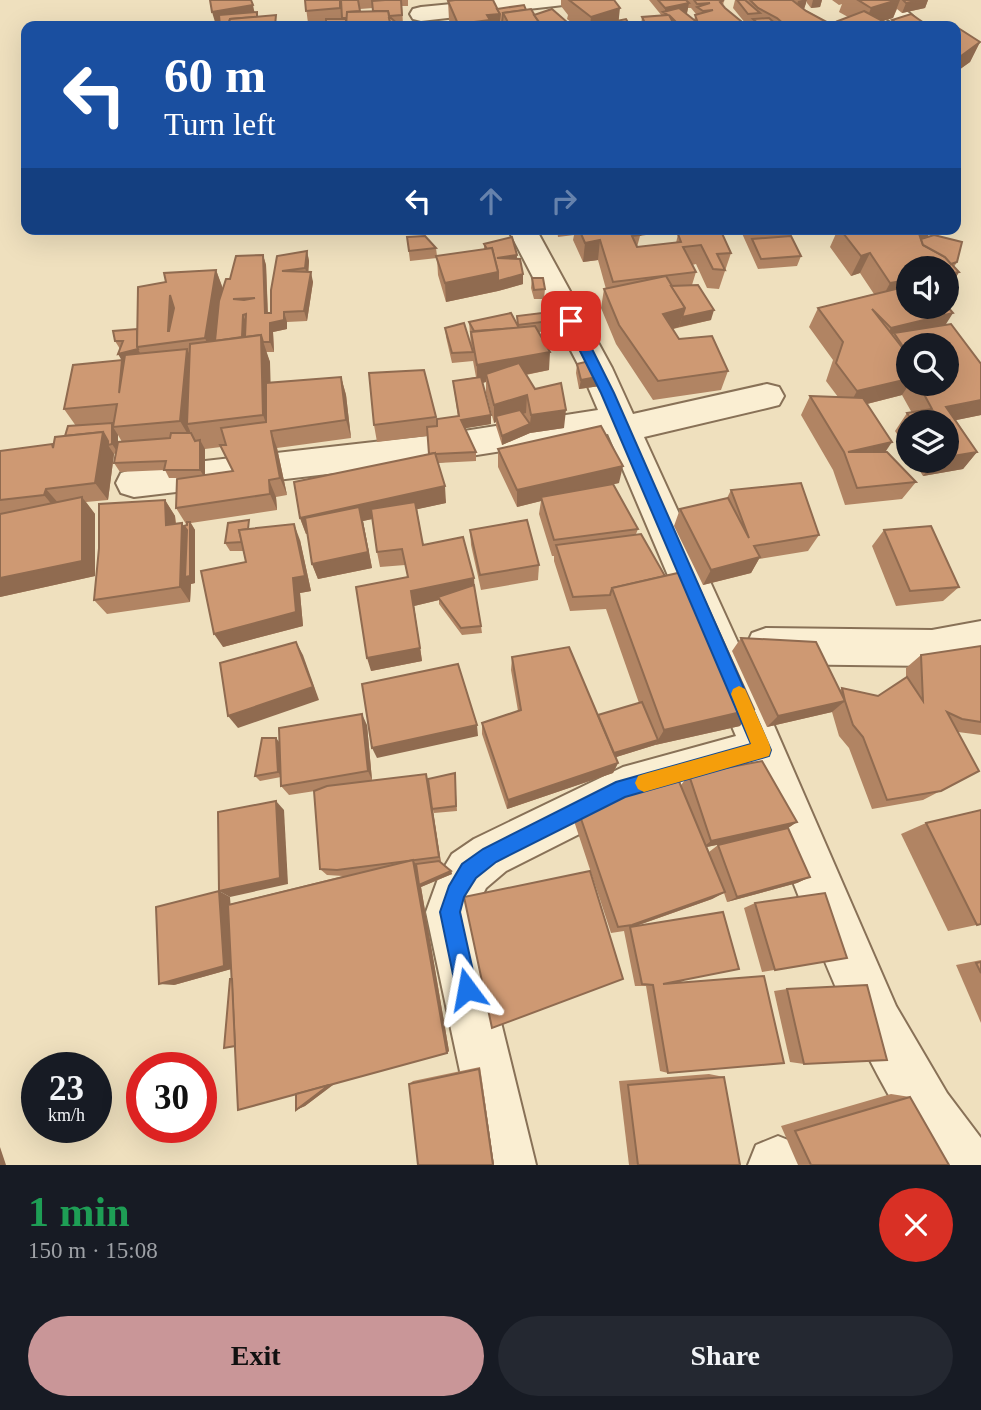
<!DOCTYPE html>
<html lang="en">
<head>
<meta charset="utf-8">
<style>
  body { margin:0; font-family:"Times New Roman",serif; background:#242831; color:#f1f3f6; height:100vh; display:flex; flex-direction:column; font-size:26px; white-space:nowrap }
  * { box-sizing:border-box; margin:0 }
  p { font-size:23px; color:#9ea1a6 }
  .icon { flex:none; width:38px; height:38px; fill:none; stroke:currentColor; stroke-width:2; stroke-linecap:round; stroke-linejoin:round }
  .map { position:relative; height:1165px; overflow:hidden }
  .drawer { display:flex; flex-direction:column; background:#171b24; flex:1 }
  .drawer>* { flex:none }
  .top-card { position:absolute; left:21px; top:21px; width:940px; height:214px; border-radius:14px; box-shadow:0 7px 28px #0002; background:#1a4fa0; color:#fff; overflow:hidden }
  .buttons { position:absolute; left:896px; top:256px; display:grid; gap:14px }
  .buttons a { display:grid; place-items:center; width:63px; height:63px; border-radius:50%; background:#171b24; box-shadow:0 7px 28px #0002; font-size:35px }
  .speed { position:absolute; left:21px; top:1052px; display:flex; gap:14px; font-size:35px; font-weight:700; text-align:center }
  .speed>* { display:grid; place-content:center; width:91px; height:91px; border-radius:50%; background:#171b24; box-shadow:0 7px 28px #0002; line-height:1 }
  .speed small { font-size:18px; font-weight:400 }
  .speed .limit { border:10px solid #d22; background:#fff; color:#111 }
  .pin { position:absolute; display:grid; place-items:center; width:60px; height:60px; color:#fff; margin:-30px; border-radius:14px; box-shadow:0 4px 10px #0006 }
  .me { position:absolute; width:77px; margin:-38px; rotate:347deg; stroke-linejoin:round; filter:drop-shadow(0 0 5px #0008) }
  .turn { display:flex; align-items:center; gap:24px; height:147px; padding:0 28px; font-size:32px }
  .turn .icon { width:91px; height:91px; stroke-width:2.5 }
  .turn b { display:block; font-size:49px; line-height:60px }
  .lanes { display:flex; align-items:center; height:66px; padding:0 28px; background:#0003; justify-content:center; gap:35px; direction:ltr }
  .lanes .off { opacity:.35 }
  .round { display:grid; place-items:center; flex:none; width:74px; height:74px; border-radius:37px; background:#242831 }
  .summary { display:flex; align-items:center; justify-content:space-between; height:119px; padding:0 28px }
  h1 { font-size:42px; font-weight:600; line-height:52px; color:#1e9e55 }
  .action { display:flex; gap:14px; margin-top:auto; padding:14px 28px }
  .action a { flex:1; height:80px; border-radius:42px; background:#c99698; color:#111; font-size:28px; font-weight:600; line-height:80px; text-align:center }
  .action a+a { background:#242831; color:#f1f3f6 }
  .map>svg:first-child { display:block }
</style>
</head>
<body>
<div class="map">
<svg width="981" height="1165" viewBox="0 0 981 1165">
  <rect width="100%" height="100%" fill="#efe0be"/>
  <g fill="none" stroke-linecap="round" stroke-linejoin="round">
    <defs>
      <g id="minor">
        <path d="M493,0h73l-3,5 -8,1 -134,15 -8,-2 -3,-5 3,-5 8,-2z"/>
        <path d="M860,0c25,0 46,4 61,26h-23z"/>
        <path d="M508,229h28l76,139 21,46 134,-30 12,3 5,9 -5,9 -12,3 -123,29 95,208 157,361 51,87 34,45v27h-48c-84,-117 -128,-258 -182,-390l-122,34 -123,62 -20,17 -12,24 62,253h-56l-54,-253 13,-36 13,-22 22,-15 149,-72 113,-31 -128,-302 -163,26 -311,37 -13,-4 -5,-10 5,-10 13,-4 311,-35 153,-24 -18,-42z"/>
        <path d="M981,621v36l-49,9 -166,-2 -14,-5 -6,-13 6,-13 14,-5 166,2z"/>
        <path d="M778,1136l20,8 7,21h-57l8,-20z"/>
      </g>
    </defs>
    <!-- minor casing -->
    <use href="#minor" stroke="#887157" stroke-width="4"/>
    <!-- minor -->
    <use href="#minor" fill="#faeed2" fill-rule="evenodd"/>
  </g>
  <!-- wall -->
  <g fill="#b18463" fill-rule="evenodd">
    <path d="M305,0h103v6h-6l1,19 -95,-2zM373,8v3h-13v-2z"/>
    <path d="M561,0h54l4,21 11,5h-54l-9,-7 1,-4 -7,-9z"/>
    <path d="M649,0h75l-1,6 2,2 22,18h-115l9,-1 1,-8 20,-1zM688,8h3l5,6 -2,6 -9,-7h2z"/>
    <path d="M735,0h72l-3,9 30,17h-82v-2h-6l-13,-16z"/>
    <path d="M807,0h15l-2,7 -9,1 -4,-5z"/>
    <path d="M832,0h96l-3,8 -23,5 -5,-4 -4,9 -10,3 7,4 2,-5 31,6h-87l2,-5 10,-4 -9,-5 3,-8 -3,1z"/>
    <path d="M448,1l49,8 29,1 8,5 33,7 -1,4h-115l-2,-6z"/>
    <path d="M942,23l4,2 6,-1 28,18 -10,20 -14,10v-46h-33z"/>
    <path d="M557,229h90l-1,6 -6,1 -3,11 39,-4 2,-9 4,-1 1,-4h37l11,24 -12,36 -12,-1 -11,-24 -4,1 4,7 -4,13 19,35 -38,9 6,10 49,32 -7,19 -68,10 -37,-56 -15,-36 3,-19h2l-8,-29 -15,2 -10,-22 1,-5 -16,2z"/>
    <path d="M740,229h54l-3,7 10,20 -4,10 -39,3z"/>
    <path d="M838,229h89v8l30,25 -3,5 5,5 -12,20 -39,-24 38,57 35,39v51l-25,5 21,32 -14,17 -40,7 -10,-16h34v-38h-39v30l-13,-21 12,-18h5l-10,-18 -35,9 19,48 30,30 -14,17 -57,6 -12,-35 -32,-55 9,-19 28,1 -12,-16 7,-21 -24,-33 9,-19 56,-14 -14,-21 -9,3 -21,-29zM908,345l39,38h-39z"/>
    <path d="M407,237l29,11 1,8 47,-7v-5l33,11v4l6,25 -25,7 -52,11 -8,-27 -1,-17 -27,3z"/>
    <path d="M307,251l2,10 -1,11 5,10 -6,39 -20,1v7l-14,3 1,20h-8l4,10v21l71,-6 5,18 5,43 -74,10 10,47 -11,2 1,13 -86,13 4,7v53l-4,1 -1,18 -83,12 -13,-14 71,-100 10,16 1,7 8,3 3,-1v-1h-1l-10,-16 6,-30h-13l-4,-8 -45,2 -6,-9 2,-10 -2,1 -6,46 -22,2 9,12v62l-95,21v-146l54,-5 22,-20 -12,-17 58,-49 -2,-11 -5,-8 22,-12 29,-47 50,-12 7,19 7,-10 33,-24 3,10 2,48h3v-23zM118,435l4,7 -4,1zM221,447l12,24 -28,4v-26z"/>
    <path d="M532,278l13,11 -1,10h-10l-3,-11z"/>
    <path d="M517,316l41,4 -1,10 -18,2 10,38 -23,5 9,14 29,39 -34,5 -28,12 -6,-19v-4l-2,1 -8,-30v-11l-4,1 9,41 -26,4 11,24v9l-38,2 8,40 -29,6 6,36 51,40 7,41 1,7 -20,2 -23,-31v-4l-25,6 8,55 -51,10 37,-94 -3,-12 -25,2 -3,-15 -5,-33 -9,2 9,47 -54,11 -6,-15 -4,-31 -2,1 -6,-16 129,-64 -1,-18 -51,6 -3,-17 62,-8 1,2 21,-2 -5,-36 23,-4 -3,-16 -21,2 -6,-26 -1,-9 26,18 -2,-24 48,1z"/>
    <path d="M577,364l23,22 -21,3 -3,-16z"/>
    <path d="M498,449l121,34 -6,1 25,45 -2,5 104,192 -85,19 -39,12 2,6 -5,10 -106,36 -25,-75v-11l36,-12 -7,-41 1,-13 86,58 41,-12 -33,-94 -36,2 -16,-50v-5h-2l-13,-42 2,-13 -24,6 -19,-40z"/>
    <path d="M731,490l88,45 -11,16 -49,8 -8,14 -48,12 -29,-59 6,-17 47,-11z"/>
    <path d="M253,529l47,11 11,51 -11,2 3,33 -80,21 23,-85 -2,-11h-14l-5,-8z"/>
    <path d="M470,530l69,35 -1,15 -57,10 -10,-45z"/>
    <path d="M884,530l75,57 -16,14 -47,5 -24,-60z"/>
    <path d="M741,638l99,52 2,-2 36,8 28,-18v-10l15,-13 60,-9v89l-23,-3 21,39 -56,29 -51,9 -23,-61 -10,-12 -7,-24 -65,15 -35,-76z"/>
    <path d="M367,725l5,55 -9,2 92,-4 2,33 -23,2 -1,-3 8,52 10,9 1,3 -31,13 28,164 -2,2 -112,30 -30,23 -9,4v-16l-61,-47 -11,1 8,-69 -1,-10 -57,16 56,-88v7l113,-28 -16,-1 -7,-6 -5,-78 -26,4 -8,-9v-9l-21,4 -5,-5 25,-33z"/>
    <path d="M689,775l108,47 -9,6 22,49 -13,6 -70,19 -3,-9 -12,6 -73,26 26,59 3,89 -8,-2 -14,-85h-11l-11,-55 -13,2 -37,-112 4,-11 103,-25zM727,843l-9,2 -9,7 4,11 -6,-16z"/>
    <path d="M926,823l55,101 -33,7 -47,-97z"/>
    <path d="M755,903l92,55 -85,14 -18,-64z"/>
    <path d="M981,960v63l-25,-58z"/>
    <path d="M787,989l17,75 -14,-2 -16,-71z"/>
    <path d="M480,1067l14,98h-76l-9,-81 4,-3z"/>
    <path d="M709,1074l15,3 16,88h-111l-10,-84z"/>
    <path d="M891,1094l19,3 39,68h-151l-17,-39z"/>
  </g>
  <!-- shaded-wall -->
  <g fill="#906b50">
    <path d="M802,0h5l-3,9 -9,2 3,-10z"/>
    <path d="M813,0h9l-2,7 -9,1z"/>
    <path d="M897,0h3l-7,18 -29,8 7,-18z"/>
    <path d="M920,0h8l-3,8 -23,5 4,-10z"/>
    <path d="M689,3l-2,10 -17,4 -5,-4v-5z"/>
    <path d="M253,5l2,10 -40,7 -3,-10z"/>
    <path d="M620,8l-2,18h-21l-1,-1v1h-6l1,-9z"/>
    <path d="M500,14l2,12h-44v-2l29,-9z"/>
    <path d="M567,22l-1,4h-11z"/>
    <path d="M980,42l-10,20 -14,10v-5l5,-11z"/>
    <path d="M930,232l-5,10 -13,-6z"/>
    <path d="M600,240l-2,20 -15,2 2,-19z"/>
    <path d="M307,251l2,10 -1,17 -3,-10z"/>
    <path d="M870,253l-10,20 -9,3 10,-20z"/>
    <path d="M263,255l3,10 2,58 -3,-10z"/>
    <path d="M517,255l-1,10 -19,-7z"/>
    <path d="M216,270l7,19 -10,68 -8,-19z"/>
    <path d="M311,272l2,10 -6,39 -3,-10z"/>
    <path d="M498,272l25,2v10l-25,7 -52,11 -1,-19z"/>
    <path d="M959,272l-12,20v-18z"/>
    <path d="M908,280v18l-28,4 10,-19z"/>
    <path d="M170,295l8,19 -10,17z"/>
    <path d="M685,308l-6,19 -20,6 4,-19z"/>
    <path d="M714,310l-3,10 -32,7 3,-10z"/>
    <path d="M284,312l3,10v7l-14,3 1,20 -4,-10v-19z"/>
    <path d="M953,313l-12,19 -47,1 -8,13 -6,1 11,-19z"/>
    <path d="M243,315l4,9 -1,19 -4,-1z"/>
    <path d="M261,335l9,27 2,69h-1l6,17 10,47 -7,-17 -8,-38 -9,-25z"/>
    <path d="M138,349l5,10 -24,34 3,-32 -4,-7z"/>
    <path d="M187,349l9,19 -9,56 3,7v7l-10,-17z"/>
    <path d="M550,352l-1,18 -61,12 -2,-8v8l-9,2v-19z"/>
    <path d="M602,376l-2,10 -21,3 2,-9z"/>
    <path d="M341,377l5,18 5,43 -5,-18z"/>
    <path d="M908,379v4h2l-8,12 -55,14 10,-18z"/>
    <path d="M527,395l-1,18 -29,8 -1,-5v6l-2,1v-18z"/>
    <path d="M981,400v15l-34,7 -1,-15z"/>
    <path d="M566,410l-2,18 -34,5 -28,12v-9l28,-12 1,-9z"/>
    <path d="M491,415v9l-30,5v-9z"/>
    <path d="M112,423l3,4h-2l5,8v18l-6,-9z"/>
    <path d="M103,432l8,12 -3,1 6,9 -6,46 -13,-17z"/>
    <path d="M200,440l5,9v29l-5,-8z"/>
    <path d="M892,442l-12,18 -32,-8z"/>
    <path d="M977,452l-14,17 -40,7 13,-16h11v-3z"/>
    <path d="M623,466l-4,17 -77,18 -1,-4v4l-24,6v-17z"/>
    <path d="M269,480l7,17 1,13 -7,-16z"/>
    <path d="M445,486l1,17 -83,18 9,47 -54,11 -6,-15 50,-43 -56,13 -6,-16z"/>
    <path d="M46,489l14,16 -2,7 -14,-17z"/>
    <path d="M82,497l13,17v62l-95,21v-19z"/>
    <path d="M165,500l10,16 1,15 -10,-6z"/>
    <path d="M190,522l5,8v53l-4,1 -1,18 -10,-15 2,-64 8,13z"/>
    <path d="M294,524l6,16 11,51 -11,2 3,33 -80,21 -9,-13 79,-56z"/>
    <path d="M760,557l-9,16 -48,12 8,-15z"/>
    <path d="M474,578l1,14 -37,5 1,3 -25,6 8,55 -51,10 -4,-13 44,-67z"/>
    <path d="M296,642l7,13 16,45 -81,28 -10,-12z"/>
    <path d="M845,701l-13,11 -65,15 11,-11z"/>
    <path d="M754,709l-14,17 -85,19 9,-15z"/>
    <path d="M362,714l5,11 5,55 -4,-9z"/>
    <path d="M477,725l1,11 -101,22 -5,-10z"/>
    <path d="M276,738l4,5 2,34 -4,-5z"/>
    <path d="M658,740l-3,5 -45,14 2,-6z"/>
    <path d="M618,763l-5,10 -106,36 1,-9z"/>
    <path d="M426,774l3,10 12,80 -2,-7z"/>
    <path d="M276,801l8,9 4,74 -58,13 -11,-6z"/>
    <path d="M797,822l-12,8 -83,18 9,-7z"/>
    <path d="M413,860l5,9 33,2 1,3 -31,13 28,164 -2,2z"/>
    <path d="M810,877l-13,6 -70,19 10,-5z"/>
    <path d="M219,891l11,6 5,71 -61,17 -15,-1z"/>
    <path d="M725,892l-13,7 -82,29v-1l2,-2z"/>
    <path d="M480,1067l14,98h-1z"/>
    <path d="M337,1082l-32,24 -9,4 34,-25z"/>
    <path d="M0,1147l6,18h-6z"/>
  </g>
  <!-- building -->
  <g fill="#ce9973" stroke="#906b50" stroke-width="2" fill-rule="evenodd">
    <path d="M210,0h41l2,5 -41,7z"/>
    <path d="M305,0h35v8l-34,3z"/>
    <path d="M341,0h17l2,11 -13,1v6h-5z"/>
    <path d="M385,0h16l1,15 -13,1 -1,-5h-15l-1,-10z"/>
    <path d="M455,0h38l7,14 -13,1 3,5 -32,4 -10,-23z"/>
    <path d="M569,0h45l6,8 -29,9z"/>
    <path d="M658,0h28l3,3 -24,5z"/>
    <path d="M694,0h30l-4,2 5,6 22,18h-43l-6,-3 -10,3h-8l-11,-11 6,11h-43l14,-1 -4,-8 26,-2 -5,-3 16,-4 19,15 -3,-8 18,-5 -10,1 -6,-4 13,-4 -13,1z"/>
    <path d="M737,0h8l15,13 -12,1z"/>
    <path d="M750,0h42l14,11 28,15h-48l-9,-8 -19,-10z"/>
    <path d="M858,0h39l-26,8z"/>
    <path d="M903,0h17l-14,3z"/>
    <path d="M524,5l2,5 -23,3 -1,10h-3l1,-9 -3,-5z"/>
    <path d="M531,9l10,17h-31l-7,-13z"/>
    <path d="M552,9l15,13 -12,4h-13l-8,-11z"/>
    <path d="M388,11l3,15h-45l1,-14z"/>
    <path d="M864,11l28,15h-45l-9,-5z"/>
    <path d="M257,12v5l-27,2 -2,7h-8l-1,-11z"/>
    <path d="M911,14l16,11 -4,1h-21l-10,-6z"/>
    <path d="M276,15l-1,11h-47l2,-7z"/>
    <path d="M389,18h2l9,8h-9z"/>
    <path d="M769,18l9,8h-17l-8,-7z"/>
    <path d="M326,19h20v7h-7l-1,-3 -21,3h-12l-1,-2 22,-2z"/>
    <path d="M626,19l4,7h-14l1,-2h-8l1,2h-13l-1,-1z"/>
    <path d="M338,23l1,3h-22z"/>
    <path d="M942,23l4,2 -17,1 -2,-1z"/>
    <path d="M952,24l28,18 -19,14 -5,-4v-26h-13z"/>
    <path d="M579,229h58l3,6 -8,1 5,11 44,-5 -3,-8 10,-1 -2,-4h34l11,24 -14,1 8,16 -12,-1 -12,-24 -18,2 13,25 -83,10 -13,-42 -15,3z"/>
    <path d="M840,229h75l3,2 5,14 22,12 14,15 -12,2v-6h-39v12l-18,3 -20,-30 -9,3z"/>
    <path d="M915,229h12l3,3 -11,2z"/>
    <path d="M934,235l28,7 -5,20 -6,2 -6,-7 -22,-12 -2,-6z"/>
    <path d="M425,236l11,12 -27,3 -2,-14z"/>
    <path d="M791,236l10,20 -40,3 -9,-20z"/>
    <path d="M512,237l5,18 -20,3 23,1 3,15 -25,7v-9l-6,-24 -5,1 -3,-5z"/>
    <path d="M492,248l6,24 -53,11 -9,-27z"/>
    <path d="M307,251l-2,17 -23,3 29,1 -7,39 -20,1v8l-14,3v19h-7l-2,-7 -16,2 1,-23 -3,1 -1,22 -27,4 4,-40 7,-22h4l6,-23 27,-1 2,58h6v-23l6,-34zM255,298l-11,2 -11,-1z"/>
    <path d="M216,270l-11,68 -68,9 1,-60 28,-5 -2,-9zM170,295l4,13 -5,23h-1z"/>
    <path d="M666,276l19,32 -22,6 16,25 33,-3 16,35 -70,10 -39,-56 -15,-36z"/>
    <path d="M532,278h11l2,11 -11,1z"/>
    <path d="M698,285l16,25 -32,7 3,-9 -14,-22z"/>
    <path d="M908,286v20h39l6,7 -62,15 -19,-19 36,46v24l-51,12 -21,-28 7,-21 -25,-34z"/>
    <path d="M550,312l8,8 -40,5 -1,-9z"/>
    <path d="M511,313l8,15 -45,3 -5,-9z"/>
    <path d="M464,323l9,29 -21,1 -7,-25z"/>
    <path d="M951,324l30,40v36l-35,7 31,45 -30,5v-35h-34l-6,-9 25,-4 -14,-26h29v-38h-39v9l-14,-21z"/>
    <path d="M535,326l15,26 -73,13 -6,-33z"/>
    <path d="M137,329v18l1,2 -20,5 5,-13h-8l-2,-10z"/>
    <path d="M261,335l2,80 -76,9 3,-80z"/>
    <path d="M187,349l-7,72 -67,6 4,-23 -53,5 9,-44 49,-5 -3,33 6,-38z"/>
    <path d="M589,361l13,15 -21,4 -4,-16z"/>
    <path d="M519,363l16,26 26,-6 5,27 -35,5 -4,-20 -33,10 -8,-31z"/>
    <path d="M424,370l12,47 -62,8 -5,-52z"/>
    <path d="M341,377l5,43 -75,11 9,47 -11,2 1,14 -94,14 1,-29 56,-8 -13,-26h6l-5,-17 45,-6v-39z"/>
    <path d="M481,377l10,38 -30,5 15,32 -41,2v-1l-6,1 -2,-27 10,-1v-7l22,-3 -6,-35z"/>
    <path d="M810,396l53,2 29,44 -44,10h39l29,30 -59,6 -13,-36z"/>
    <path d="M520,410l10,14 -28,12 -6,-20z"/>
    <path d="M112,423v21l-4,1v-4l-5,-9 -38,4 3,-10z"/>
    <path d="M601,426l22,40 -106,24 -19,-41z"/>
    <path d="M103,432l-8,51 -49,6 -2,6 -44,5v-49l52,-7 1,4 2,-11z"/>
    <path d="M171,433h20l4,8 5,-1v30h-36l2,-9 -52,2 4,-21 52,-4z"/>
    <path d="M435,453l10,33 -145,32 -6,-36z"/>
    <path d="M801,483l18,52 -65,11 6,11 -49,13 -31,-61 48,-11 21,40 -18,-48z"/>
    <path d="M613,484l25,45 -84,11 -13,-43z"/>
    <path d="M82,497v64l-82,17v-64z"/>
    <path d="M165,500l1,25 16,-2 -2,64 -86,13 5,-52v-44z"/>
    <path d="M415,502l8,43 40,-8 11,41 -63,13 9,57 -53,10 -11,-71 52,-10 -6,-28 -25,3 -6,-43z"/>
    <path d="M359,507l9,45 -56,12 -7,-46z"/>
    <path d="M249,520l-1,9 -9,1 3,12 -17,1 3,-20z"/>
    <path d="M527,520l12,45 -59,10 -10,-45z"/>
    <path d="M187,522h3v54l-5,1 2,-47 -3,-4 3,-1z"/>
    <path d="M294,524l11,52 -12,2 3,34 -82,22 -13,-63 45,-9 -7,-32z"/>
    <path d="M931,526l28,61 -49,4 -26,-61z"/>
    <path d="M641,534l24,42 -53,12 -2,7 -37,2 -17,-52z"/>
    <path d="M691,570l63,139 -90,21 -52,-142z"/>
    <path d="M474,585l7,41 -20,2 -23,-31z"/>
    <path d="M741,638l75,4 29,59 -3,-13 36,8 29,-19 16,24 -2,-46 60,-9v76l-19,-3 -15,-7 32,59 -38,20 -54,9 -24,-63 -10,-12 -8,-24 -67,15z"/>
    <path d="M296,642l17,45 -85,29 -8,-53z"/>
    <path d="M569,647l49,116 -110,37 -26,-77 39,-13 -9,-53z"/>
    <path d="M458,664l19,61 -105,23 -10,-64z"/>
    <path d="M642,702l16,38 -44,13 -16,-38z"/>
    <path d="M362,714l6,57 -87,15 -2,-58z"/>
    <path d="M262,738h14l2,34 -23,4z"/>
    <path d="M762,761l35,61 -86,19 -22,-66z"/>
    <path d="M455,773l1,33 -24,3 -4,-30z"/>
    <path d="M426,774l13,83 -102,13 -17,-1 -6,-78 13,-5z"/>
    <path d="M678,779l47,113 -93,33 -14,2 -40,-117z"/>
    <path d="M276,801l4,77 -61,13 -1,-79z"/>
    <path d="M981,810v114l-4,1 -51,-102z"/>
    <path d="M788,828l22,49 -73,20 -19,-52z"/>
    <path d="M413,860l34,193 -209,57 -10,-205z"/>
    <path d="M439,861l12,10 -32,14 -3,-21z"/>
    <path d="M590,871l33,108 -131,49 -28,-131z"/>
    <path d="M219,891l5,75 -65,18 -3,-77z"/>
    <path d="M825,893l22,65 -72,12 -20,-67z"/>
    <path d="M723,912l16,57 -76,15 101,-8 20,87 -116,10 -15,-88 -11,-1 -12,-57z"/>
    <path d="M981,962v11l-5,-10z"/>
    <path d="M230,979h2l3,67 -11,2z"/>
    <path d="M867,985l20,75 -83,4 -17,-75z"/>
    <path d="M479,1069l14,96h-75l-9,-81z"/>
    <path d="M724,1077l16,88h-102l-10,-80z"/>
    <path d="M329,1085l-33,25v-16z"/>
    <path d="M910,1097l39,68h-138l-16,-34z"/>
  </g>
  <!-- route -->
  <path fill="#1a73e8" stroke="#114b97" stroke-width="2" d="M571,317l7,4 36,72 157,357 -2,6 -7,2 -137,39 -129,65 -20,16 -12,19 -4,15 17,77 -3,7 -7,4 -8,-4 -3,-7 -16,-77 9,-26 13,-22 21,-15 133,-67 135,-38 -150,-351 -36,-72z"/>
  <!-- slow -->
  <path fill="#f59e0b" d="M739,686l6,3 24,54 2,7 -2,6 -125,36 -6,-3 -3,-6 3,-7 6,-2 107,-30 -20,-50 2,-5z"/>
</svg>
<div class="buttons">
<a><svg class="icon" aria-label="sound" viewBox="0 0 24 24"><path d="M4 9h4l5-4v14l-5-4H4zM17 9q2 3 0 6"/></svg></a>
<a><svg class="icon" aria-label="search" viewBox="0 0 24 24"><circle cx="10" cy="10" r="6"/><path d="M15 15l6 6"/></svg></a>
<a><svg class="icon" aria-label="layers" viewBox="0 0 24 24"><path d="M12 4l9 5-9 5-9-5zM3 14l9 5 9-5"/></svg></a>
</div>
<div class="speed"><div>23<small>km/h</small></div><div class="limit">30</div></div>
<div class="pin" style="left:571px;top:321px;background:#d93025"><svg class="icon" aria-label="arrive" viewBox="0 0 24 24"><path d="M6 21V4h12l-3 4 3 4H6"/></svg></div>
<svg class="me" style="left:467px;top:989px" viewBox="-20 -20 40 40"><path d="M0-17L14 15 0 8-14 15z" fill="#1a73e8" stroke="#fff" stroke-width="4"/></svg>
<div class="top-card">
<div class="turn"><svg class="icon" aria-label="left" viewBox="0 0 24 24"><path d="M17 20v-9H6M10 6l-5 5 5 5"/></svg><div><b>60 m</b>Turn left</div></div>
<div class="lanes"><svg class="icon" aria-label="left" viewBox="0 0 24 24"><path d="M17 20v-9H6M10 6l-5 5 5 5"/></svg><svg class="icon off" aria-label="ahead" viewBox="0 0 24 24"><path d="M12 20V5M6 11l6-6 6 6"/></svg><svg class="icon off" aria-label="right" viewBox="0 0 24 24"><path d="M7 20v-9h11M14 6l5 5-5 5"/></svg></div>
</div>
</div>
<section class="drawer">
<div class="summary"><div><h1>1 min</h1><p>150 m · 15:08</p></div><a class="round" style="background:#d93025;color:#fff"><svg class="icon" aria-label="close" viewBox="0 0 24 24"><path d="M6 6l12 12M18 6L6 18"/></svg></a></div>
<div class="action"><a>Exit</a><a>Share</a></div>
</section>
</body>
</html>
